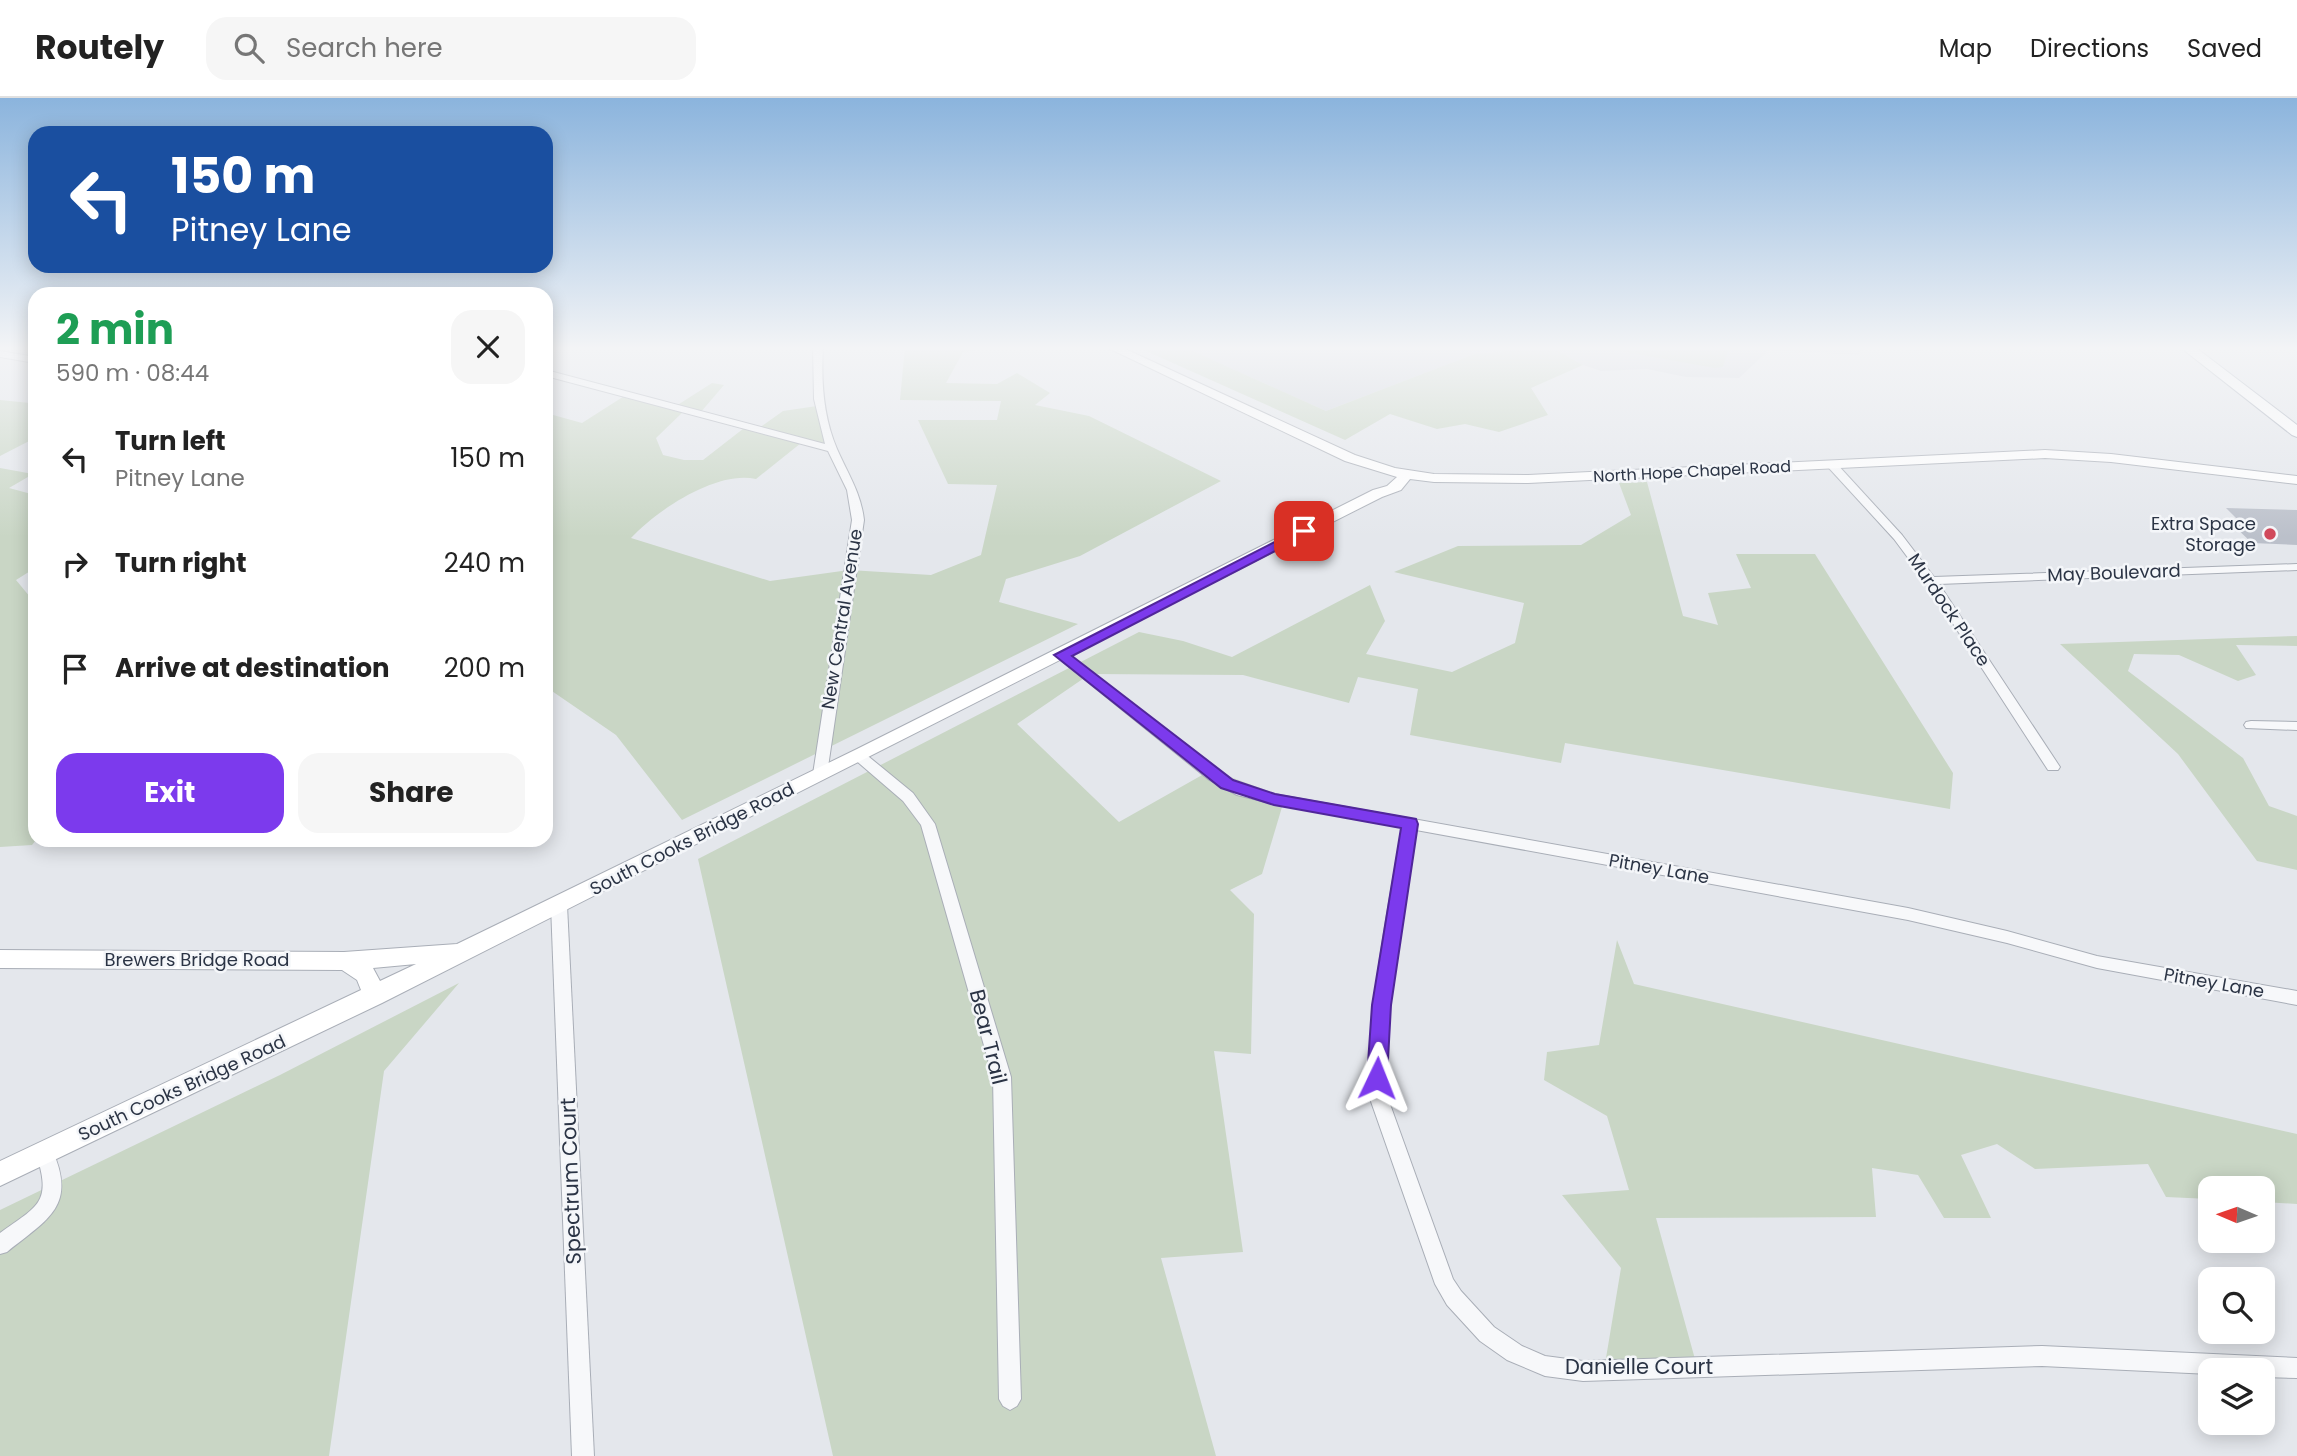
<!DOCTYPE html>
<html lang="en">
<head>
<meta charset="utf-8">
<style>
  body { margin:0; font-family:Poppins,sans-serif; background:#f6f6f6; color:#222; height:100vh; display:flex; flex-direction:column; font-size:26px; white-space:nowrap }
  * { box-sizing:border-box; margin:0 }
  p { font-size:23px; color:#767676 }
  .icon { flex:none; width:38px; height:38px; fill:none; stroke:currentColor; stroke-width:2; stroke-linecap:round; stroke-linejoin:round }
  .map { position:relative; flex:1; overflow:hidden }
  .drawer { position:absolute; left:28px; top:189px; width:525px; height:560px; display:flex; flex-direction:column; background:#fff; border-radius:21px; box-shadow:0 4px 18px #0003 }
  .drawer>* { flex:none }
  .guide { position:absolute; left:28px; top:28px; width:525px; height:147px; border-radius:21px; box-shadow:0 4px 18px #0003; background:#1a4fa0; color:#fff; overflow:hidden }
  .needle { width:46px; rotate:272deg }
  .tools { position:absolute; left:2198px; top:1078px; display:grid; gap:14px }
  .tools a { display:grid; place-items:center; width:77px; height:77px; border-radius:14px; background:#fff; box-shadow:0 4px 18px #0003; font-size:35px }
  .pin { position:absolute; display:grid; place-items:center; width:60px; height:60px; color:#fff; margin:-30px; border-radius:14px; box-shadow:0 4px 10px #0006 }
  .me { position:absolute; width:77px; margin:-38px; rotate:2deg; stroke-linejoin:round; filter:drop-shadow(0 0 5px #0008) }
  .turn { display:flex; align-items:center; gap:24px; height:147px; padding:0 28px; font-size:32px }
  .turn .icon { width:91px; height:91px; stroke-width:2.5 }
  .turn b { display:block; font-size:49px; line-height:60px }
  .round { display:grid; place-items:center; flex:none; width:74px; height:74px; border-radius:21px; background:#f6f6f6 }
  .summary { display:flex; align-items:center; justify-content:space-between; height:119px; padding:0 28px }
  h1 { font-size:42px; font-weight:700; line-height:52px; color:#1e9e55 }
  .action { display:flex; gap:14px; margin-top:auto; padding:14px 28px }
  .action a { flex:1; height:80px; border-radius:21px; background:#7c3aed; color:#fff; font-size:28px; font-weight:700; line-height:80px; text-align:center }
  .action a+a { background:#f6f6f6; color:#222 }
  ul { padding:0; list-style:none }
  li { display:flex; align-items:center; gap:21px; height:105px; padding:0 28px }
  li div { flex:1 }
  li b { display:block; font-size:26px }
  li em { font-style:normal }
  header { display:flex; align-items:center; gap:42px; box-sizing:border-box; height:98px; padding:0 35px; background:#fff; border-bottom:2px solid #e0e0e0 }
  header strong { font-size:33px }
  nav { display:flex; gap:38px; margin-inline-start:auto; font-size:24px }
  .search { width:490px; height:63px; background:#f6f6f6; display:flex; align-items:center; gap:18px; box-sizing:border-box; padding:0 24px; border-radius:21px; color:#767676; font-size:26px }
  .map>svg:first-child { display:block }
</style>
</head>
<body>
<header>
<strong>Routely</strong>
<div class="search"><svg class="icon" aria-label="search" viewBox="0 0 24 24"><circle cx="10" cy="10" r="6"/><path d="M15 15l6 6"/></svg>Search here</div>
<nav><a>Map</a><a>Directions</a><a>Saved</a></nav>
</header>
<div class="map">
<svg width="2297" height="1358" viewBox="0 0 2297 1358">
  <rect width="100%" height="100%" fill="#e4e7ec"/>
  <!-- built -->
  <path fill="#d2d6de" d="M1187,249h733l4,4 -59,-3 -7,7 -89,-5 -30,28 -53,-1 -39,-8 -46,2 -18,-6 -32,-18 -77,7 -148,57 -141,-63z"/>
  <!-- green -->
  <g fill="#c9d6c5">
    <path d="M905,249h92l-34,5 -17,31 51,1 20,-11 33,20 -15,12 54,11 132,65 -141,75 -74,23 -7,23 79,22 -396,196 -66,-85 -70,-48v-274l36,10 47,-30 47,13 36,-23 12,2 -24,28 -15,-3 -29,28 7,17 21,5h19l45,-35 11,3 24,-17 34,-5 16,40 -27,-7 -50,40c-39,-9 -99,31 -125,59l139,43 79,-11 82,5 50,-20 16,-70 -49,-1 -30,-64h79l4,-19 -101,-1z"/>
    <path d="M1137,249h50l-1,1 140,63 148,-57 77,-7 32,18 -52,23 17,27 -49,17 -34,-8 -28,5 -47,-15 -45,26z"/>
    <path d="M1597,249h132l-6,20 -8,1z"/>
    <path d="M0,302l30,3 5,-3v38l-35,18z"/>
    <path d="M0,370l33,6 -24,14 26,7v73l-19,12 19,23 1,237 -4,5 -32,2z"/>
    <path d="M1647,384l36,134 35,9 -10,-32 43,-5 -15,-34h79l138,219 -3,36 -385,-66 -4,20 -151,-28 8,-46 -60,-12 -9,26 -106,-28 -153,-1 -73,50 102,98 92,-52 74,27 -23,77 -32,16 24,24 -3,140 -37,-3 29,201 -82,6 55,198h-383l-135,-597 441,-227 44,9 49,16 138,-72 15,36 -19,33 86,18 63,-29 9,-40 -130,-31 64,-26 123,-1 50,-30 -12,-32z"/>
    <path d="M2297,538v10l-61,-1 20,30 -18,6 -59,-26 -45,-1 -6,17 115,87 26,48 28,10v54l-40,-9 -79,-107 -118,-110z"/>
    <path d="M1617,842l17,44 663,150v70l-34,-2v-14h-53v11l-44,-2 -18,-33 -113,5 -38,-25 -36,11 30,63h-47l-26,-43 -46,-7 4,49 -220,1 42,152h-94l17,-102 -59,-73 67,-5 -22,-74 -63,-36 3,-28 52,-7z"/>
    <path d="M459,885l-75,88 -55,385h-329v-246l280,-135z"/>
  </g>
  <!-- building -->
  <path fill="#bbc0ca" d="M2226,410l71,2v35l-45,-2 -19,-18h10z"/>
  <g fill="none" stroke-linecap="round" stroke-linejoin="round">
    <defs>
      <g id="street">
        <path d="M813,249h10c-2,35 0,69 14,102 11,25 24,44 27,71l-37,254 -7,5 -7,-5 39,-254 -5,-30 -19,-39 -282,-75v-6l279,74 -11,-45z"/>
        <path d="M0,253l35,6v6l-35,-6z"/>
        <path d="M1832,364l4,1 66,72 32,42 363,-13v6l-358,14 119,180 2,3 -2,3h-10l-122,-188 -32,-43 -66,-72v-4z"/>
        <path d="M1062,553l4,1 152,121 28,14 28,7 634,114 99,23 90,25 200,35v14l-200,-37 -90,-25 -99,-23 -492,-90 -25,162 -5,67v34l67,186 8,12 33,36 28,19 23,10 38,5 459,-15 255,12v20l-34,-1v-7h-53v4l-168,-8 -459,15 -38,-5 -38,-16 -27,-19 -33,-36 -12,-21 -67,-191c1,-90 19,-177 34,-266l-128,-23 -37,-9 -29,-16 -150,-121 -2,-3z"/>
        <path d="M2251,623l46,1v8l-51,-2 -2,-3 2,-3z"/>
        <path d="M858,652l5,2 50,41 22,31 76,253 10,322 -4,7 -7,4 -7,-4 -4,-7 -6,-322 -72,-252 -18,-24 -50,-43 -2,-3z"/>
        <path d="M559,801l5,2 3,4 27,551h-22l-21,-551 3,-4z"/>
        <path d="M45,1047l6,2c27,59 -2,71 -44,105l-7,2v-21c39,-28 52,-30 36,-80l3,-6z"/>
      </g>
      <path id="secondary" d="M1106,249h15l234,108 40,13 39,6 94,1 517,-25 66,4 186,22v8l-186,-22 -66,-4 -517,25 -94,-1 -24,-3 -9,11 -19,7 -1000,506 -382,183v-25l361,-171 -4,-10 -15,-10 -342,-2v-18l344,2 113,-8 400,-195 516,-259 14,-4 10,-9 -52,-16zM416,866l-36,17 -7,-13z"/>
      <path id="primary" d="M2180,249h15l102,78v12l-5,-2z"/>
    </defs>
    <!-- street casing -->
    <use href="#street" stroke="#a9aeb7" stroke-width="2"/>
    <!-- secondary casing -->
    <use href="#secondary" stroke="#a9aeb7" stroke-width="2"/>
    <!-- primary casing -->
    <use href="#primary" stroke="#a3abb8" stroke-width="2"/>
    <!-- street -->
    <use href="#street" fill="#f7f8fa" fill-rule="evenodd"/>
    <!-- secondary -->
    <use href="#secondary" fill="#fff" fill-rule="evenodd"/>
    <!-- primary -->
    <use href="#primary" fill="#fff" fill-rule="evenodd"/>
  </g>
  <!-- sky -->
  <linearGradient id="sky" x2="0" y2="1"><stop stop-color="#8bb4dd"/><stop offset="0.57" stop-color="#f3f4f6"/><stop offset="1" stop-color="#f3f4f6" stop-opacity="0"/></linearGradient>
  <rect width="2297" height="439" fill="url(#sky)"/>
  <!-- route -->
  <path fill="#7c3aed" stroke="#51269a" stroke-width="2" d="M1304,429l6,4 -2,3 -236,122 161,124 42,14 141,25 2,5 -27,181 -4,73 -3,6 -7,3 -7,-3 -3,-6 5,-73 29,-177 -127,-23 -53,-17 -167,-133z"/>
  <!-- markers -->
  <circle fill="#d1495b" stroke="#f4f6f9" stroke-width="2.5" cx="2270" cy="436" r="7"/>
  <g text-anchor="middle" stroke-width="5" stroke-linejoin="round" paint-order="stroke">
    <!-- far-street labels -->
    <g font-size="16" fill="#2b3445" stroke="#f4f6f9">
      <text transform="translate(1692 373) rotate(-3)" y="6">North Hope Chapel Road</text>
    </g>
    <!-- poi labels -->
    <g font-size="18" fill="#2b3445" stroke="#f4f6f9" text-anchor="end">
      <text x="2256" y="432">Extra Space<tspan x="2256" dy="21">Storage</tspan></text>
    </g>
    <!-- street labels -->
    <g font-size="18" fill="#2b3445" stroke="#f4f6f9">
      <text transform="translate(2114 475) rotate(-2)" y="6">May Boulevard</text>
      <text transform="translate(1949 512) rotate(56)" y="6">Murdock Place</text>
      <text transform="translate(842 521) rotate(-81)" y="6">New Central Avenue</text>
      <text transform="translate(692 741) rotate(-27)" y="6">South Cooks Bridge Road</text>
      <text transform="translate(1659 771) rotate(10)" y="6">Pitney Lane</text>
      <text x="197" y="868">Brewers Bridge Road</text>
      <text transform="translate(2214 885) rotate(10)" y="6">Pitney Lane</text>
      <text transform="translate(182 990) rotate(-25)" y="6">South Cooks Bridge Road</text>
    </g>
    <!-- near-street labels -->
    <g font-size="21" fill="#2b3445" stroke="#f4f6f9">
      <text transform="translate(988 939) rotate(76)" y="7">Bear Trail</text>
      <text transform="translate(571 1083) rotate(-92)" y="7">Spectrum Court</text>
      <text x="1639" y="1276">Danielle Court</text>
    </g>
  </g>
</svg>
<div class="tools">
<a><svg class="needle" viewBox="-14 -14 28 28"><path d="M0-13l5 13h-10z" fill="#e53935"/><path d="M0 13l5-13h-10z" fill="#767676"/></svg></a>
<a><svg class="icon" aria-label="search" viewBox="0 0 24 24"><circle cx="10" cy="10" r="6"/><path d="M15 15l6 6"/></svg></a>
<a><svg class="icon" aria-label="layers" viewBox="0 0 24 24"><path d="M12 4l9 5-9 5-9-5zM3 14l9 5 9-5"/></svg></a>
</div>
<div class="pin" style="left:1304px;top:433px;background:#d93025"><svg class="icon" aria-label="arrive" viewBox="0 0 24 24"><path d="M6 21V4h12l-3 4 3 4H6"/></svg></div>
<svg class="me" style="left:1377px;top:980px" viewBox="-20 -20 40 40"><path d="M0-17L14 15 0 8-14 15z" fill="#7c3aed" stroke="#fff" stroke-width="4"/></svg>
<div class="guide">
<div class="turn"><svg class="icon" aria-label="left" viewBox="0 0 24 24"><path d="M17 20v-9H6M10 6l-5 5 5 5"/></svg><div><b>150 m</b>Pitney Lane</div></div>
</div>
<section class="drawer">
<div class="summary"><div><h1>2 min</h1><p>590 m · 08:44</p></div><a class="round"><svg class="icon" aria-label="close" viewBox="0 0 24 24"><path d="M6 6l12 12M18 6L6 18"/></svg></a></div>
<ul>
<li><svg class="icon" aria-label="left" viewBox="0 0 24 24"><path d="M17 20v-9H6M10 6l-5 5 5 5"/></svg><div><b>Turn left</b><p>Pitney Lane</p></div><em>150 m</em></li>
<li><svg class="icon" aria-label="right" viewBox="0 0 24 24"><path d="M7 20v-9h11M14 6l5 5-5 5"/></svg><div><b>Turn right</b></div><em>240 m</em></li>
<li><svg class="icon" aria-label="arrive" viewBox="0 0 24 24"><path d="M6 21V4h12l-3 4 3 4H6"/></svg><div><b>Arrive at destination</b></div><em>200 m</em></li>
</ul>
<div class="action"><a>Exit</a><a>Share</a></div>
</section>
</div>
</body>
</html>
